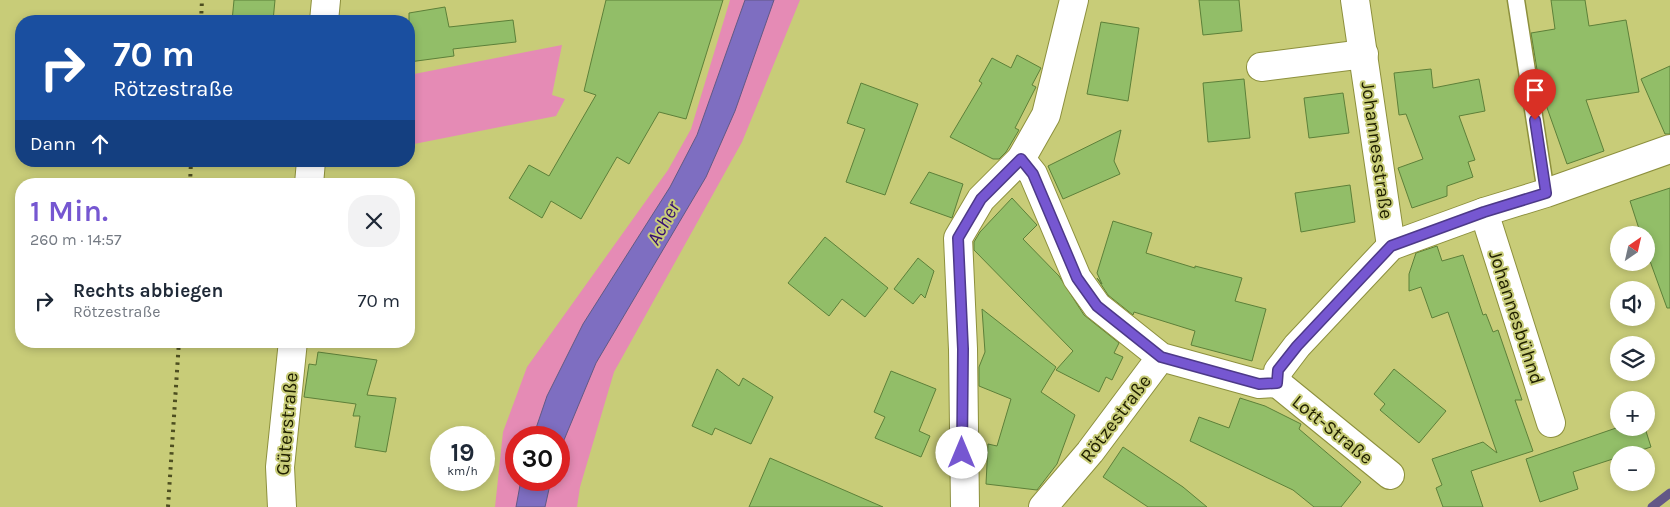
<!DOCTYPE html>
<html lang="de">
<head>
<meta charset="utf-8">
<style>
  body { margin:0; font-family:Karla,sans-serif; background:#f2f2f3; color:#1f2937; height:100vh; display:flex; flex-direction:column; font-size:19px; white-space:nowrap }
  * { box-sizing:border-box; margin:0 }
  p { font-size:16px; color:#747a83 }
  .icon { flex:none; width:28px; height:28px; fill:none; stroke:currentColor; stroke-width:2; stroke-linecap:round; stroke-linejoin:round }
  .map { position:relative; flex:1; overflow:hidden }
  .drawer { position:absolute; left:15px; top:178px; width:400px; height:170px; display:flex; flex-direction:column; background:#fff; border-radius:20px; box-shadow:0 2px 8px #0003 }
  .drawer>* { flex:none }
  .banner { position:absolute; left:15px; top:15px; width:400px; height:152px; border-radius:20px; box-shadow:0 2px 8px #0003; background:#1a4fa0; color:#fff; overflow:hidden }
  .needle { width:32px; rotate:34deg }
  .fabs { position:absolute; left:1610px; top:226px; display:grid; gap:10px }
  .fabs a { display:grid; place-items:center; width:45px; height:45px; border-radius:50%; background:#fff; box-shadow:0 2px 8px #0003; font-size:25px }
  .speed { position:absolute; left:430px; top:426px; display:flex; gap:10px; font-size:25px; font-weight:700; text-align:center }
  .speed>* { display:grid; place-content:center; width:65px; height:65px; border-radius:50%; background:#fff; box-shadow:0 2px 8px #0003; line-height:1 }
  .speed small { font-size:12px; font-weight:400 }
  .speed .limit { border:8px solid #d22; background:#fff; color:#111 }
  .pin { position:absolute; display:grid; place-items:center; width:42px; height:42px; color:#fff; margin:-51px -21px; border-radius:50% 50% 50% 0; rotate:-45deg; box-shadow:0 0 5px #0007 }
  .pin .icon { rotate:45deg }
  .me { position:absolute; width:55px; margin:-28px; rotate:0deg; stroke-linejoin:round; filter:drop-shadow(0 0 4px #0008) }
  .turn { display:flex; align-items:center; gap:18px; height:105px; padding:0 15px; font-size:22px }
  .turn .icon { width:65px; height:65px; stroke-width:2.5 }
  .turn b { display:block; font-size:35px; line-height:42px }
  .then { display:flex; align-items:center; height:48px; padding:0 15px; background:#0003; gap:10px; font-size:19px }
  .round { display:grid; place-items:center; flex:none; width:52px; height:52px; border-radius:20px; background:#f2f2f3 }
  .summary { display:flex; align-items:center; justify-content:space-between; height:85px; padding:0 15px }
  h1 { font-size:30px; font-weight:600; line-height:38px; color:#7657d1 }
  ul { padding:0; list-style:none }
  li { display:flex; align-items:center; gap:15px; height:75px; padding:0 15px }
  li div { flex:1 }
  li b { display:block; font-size:19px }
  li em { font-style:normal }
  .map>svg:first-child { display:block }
</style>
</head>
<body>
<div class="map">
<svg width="1670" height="507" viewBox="0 0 1670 507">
  <rect width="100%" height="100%" fill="#c8cc78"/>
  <!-- green -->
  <g fill="#e58bb5">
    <path d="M730,0h15l-48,135 -27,52 -87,137 -36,72 -14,41 -17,1v42h5l-5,27h-21l8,-75 24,-65 141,-197 23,-41z"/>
    <path d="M774,0h26l-58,142 -128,230 -34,115 -3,20h-32l6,-27h8v-28l37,-89 110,-186 29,-66z"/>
    <path d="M562,45l-10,50 13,4 -9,17 -147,29v-70z"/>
  </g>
  <!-- water -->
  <g fill="#7e6ec1" stroke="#625787">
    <path d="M745,0h29l-39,111 -29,66 -110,186 -37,89v-14l-26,-1 14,-41 36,-72 87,-137 27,-52z"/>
    <path d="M521,480h30l-6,27h-29z"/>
  </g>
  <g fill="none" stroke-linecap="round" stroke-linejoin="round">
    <!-- stream -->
    <path stroke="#625787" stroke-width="9" d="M1652,507l18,-14"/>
  </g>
  <!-- building -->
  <g fill="#92be68" stroke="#5d8039">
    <path d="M234,0h41l-2,21h-41z"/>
    <path d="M606,0h117l-37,119 -27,-7 -30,52 -12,-7 -36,62 -30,-18 -9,17 -33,-20 20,-33 20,11 47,-81 -12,-4z"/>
    <path d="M1199,0h40l3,31 -39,4z"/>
    <path d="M1551,0h34l4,26 37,-6 13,72 -53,8 18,51 -37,13 -27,-76 -9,-55 24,-4z"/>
    <path d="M445,7l4,20 64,-7 3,22 -63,7 1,7 -45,6v-49z"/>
    <path d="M1101,22l38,6 -11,73 -41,-7z"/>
    <path d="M1017,55l24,13 -9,17 4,2 -21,41 4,2 -13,22 -7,7h-6l-43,-22 32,-54 -3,-2 13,-23 19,10z"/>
    <path d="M1670,66v68h-5l-24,-55z"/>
    <path d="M1431,69l2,19 46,-9 6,32 -26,5 16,44 -7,2 5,15 -26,9v10l-35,12 -14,-40 25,-9 -17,-45 -7,1 -5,-42z"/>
    <path d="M1244,79l6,59 -42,4 -5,-59z"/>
    <path d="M861,83l57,21 -33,91 -39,-13 19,-53 -18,-6z"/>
    <path d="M1343,93l6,40 -40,5 -5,-40z"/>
    <path d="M1121,130l-7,31 6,13 -57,25 -15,-33z"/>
    <path d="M929,172l34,12 -11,34 -42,-15z"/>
    <path d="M1350,185l5,37 -54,10 -6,-39z"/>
    <path d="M1670,188v120h-3l-21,-58v-15h-5l-11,-34z"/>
    <path d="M1012,198l25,27 -14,14 36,37 25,39 35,28 -5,10 9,4 -11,23 -6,-3 -7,15 -43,-22 17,-19 -99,-101v-8l6,-10z"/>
    <path d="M1113,221l39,12 -6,20 49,15v-2l47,12 -7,23 31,8 -14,52 -61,-16 4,-14 -61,-19 -1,3 -25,-20 -11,-17 5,6 -5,-11z"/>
    <path d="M825,237l63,51 -23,29 -23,-18 -13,17 -41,-33z"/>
    <path d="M1437,246l5,15 21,-6 20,60 3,-1 7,18 5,-2 24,70h-7l18,51 -62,20 12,36h-40l-7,-19 6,-3 -10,-26 51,-17 14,11 -49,-141 -16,6 -11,-31 -12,4v-17l7,-21z"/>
    <path d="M918,258l16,13 -9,27 -4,-4 -8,10 -19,-15z"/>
    <path d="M982,309l74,58 -15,25 34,23 -18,49 -20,26 -51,-6 2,-40 9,2 14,-47 -32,-13v-19l6,-15z"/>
    <path d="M318,352l59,8 -10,35 29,3 -10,54 -31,-5 5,-31h-7l3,-12 -52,-7 5,-33 7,1z"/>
    <path d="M717,369l22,17 4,-8 30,19 -22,47 -36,-16 -3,7 -20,-9z"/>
    <path d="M1394,369l52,42 -27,32 -39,-33 5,-6 -11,-10z"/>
    <path d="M891,371l45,18 -17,42 11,5 -9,21 -46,-19 10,-21 -11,-5z"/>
    <path d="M1240,398l25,8 36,18 -2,5 62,53 -20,25h-27l-21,-17 -103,-49 9,-24 30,11z"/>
    <path d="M1619,427l26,1 6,19 -25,8h-7v2l-46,15 5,17 -38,13 -14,-43z"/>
    <path d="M1123,447l60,40 24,20h-59l-45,-30z"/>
    <path d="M770,458l113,49h-134z"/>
  </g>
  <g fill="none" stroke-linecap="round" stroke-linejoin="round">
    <defs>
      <path id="lane" d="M1516,0l30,193"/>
      <g id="street">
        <path d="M1355,0l36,246"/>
        <path d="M324,21l2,-21"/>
        <path d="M1261,67l103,-13"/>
        <path d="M1021,159l12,15 44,104 20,28 64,51 98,27 18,-1 1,-12 19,-25 94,-100 93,-34 62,-19 124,-44"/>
        <path d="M309,184l2,-23"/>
        <path d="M1484,212l67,211"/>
        <path d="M1277,383l113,92"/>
        <path d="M282,507l-2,-40 13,-126"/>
        <path d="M965,507l-2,-158 -5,-111 23,-39 40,-40 25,-44 28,-115"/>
        <path d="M1043,507l47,-55 71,-95"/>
      </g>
    </defs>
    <!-- lane casing -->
    <use href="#lane" stroke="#8d903d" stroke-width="19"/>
    <!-- street casing -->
    <use href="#street" stroke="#8d903d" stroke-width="30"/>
    <!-- lane -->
    <use href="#lane" stroke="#fff" stroke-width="16"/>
    <!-- street -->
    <use href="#street" stroke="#fff" stroke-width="28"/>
    <!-- rail -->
    <g stroke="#4d4e20" stroke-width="4" stroke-dasharray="2.5 5" stroke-linecap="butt">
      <path d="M201,21l1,-21"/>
      <path d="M190,184l1,-23"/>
      <path d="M168,507l11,-166"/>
    </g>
  </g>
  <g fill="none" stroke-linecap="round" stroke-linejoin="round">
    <defs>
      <path id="route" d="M962,453l1,-104 -5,-111 23,-39 40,-40 12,15 44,104 20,28 64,51 98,27 18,-1 1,-13 19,-24 94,-100 93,-34 62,-19 -11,-73"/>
    </defs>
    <!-- route casing -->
    <use href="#route" stroke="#4d3988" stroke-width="12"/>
    <!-- route -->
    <use href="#route" stroke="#7657d1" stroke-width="9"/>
  </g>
  <g text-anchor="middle" stroke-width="4" stroke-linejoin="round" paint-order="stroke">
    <!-- street labels -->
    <g font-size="19" fill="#202000" stroke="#c8cc78">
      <text transform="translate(1378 150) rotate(82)" y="7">Johannesstraße</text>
      <text transform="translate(1517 317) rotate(72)" y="7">Johannesbühnd</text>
      <text transform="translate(1115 418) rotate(-53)" y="7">Rötzestraße</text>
      <text transform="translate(286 424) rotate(-85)" y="7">Güterstraße</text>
      <text transform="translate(1333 429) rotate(39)" y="7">Lott-Straße</text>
    </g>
    <!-- water labels -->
    <g font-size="20" font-style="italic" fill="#340d73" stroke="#c8cc78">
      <text transform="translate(663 223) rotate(-61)" y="7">Acher</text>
    </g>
  </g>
</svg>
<div class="fabs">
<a><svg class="needle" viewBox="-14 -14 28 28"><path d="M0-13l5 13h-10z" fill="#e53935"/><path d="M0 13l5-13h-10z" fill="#747a83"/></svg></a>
<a><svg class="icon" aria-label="sound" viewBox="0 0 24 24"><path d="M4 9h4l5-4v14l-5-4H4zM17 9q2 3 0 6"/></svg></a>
<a><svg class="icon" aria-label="layers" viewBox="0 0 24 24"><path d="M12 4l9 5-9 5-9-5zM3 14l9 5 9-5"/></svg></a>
<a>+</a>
<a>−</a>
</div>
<div class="speed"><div>19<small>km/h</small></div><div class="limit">30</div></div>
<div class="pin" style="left:1535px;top:120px;background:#d93025"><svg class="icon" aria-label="arrive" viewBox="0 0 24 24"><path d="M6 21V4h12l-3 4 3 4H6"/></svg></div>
<svg class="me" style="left:962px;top:453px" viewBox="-20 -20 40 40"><circle r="19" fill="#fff"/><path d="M0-13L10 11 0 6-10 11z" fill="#7657d1"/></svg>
<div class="banner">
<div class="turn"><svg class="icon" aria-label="right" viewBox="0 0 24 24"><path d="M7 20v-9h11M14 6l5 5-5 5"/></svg><div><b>70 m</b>Rötzestraße</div></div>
<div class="then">Dann<svg class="icon" aria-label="ahead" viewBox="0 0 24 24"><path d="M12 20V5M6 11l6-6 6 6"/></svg></div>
</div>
<section class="drawer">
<div class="summary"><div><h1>1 Min.</h1><p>260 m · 14:57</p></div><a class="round"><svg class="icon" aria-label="close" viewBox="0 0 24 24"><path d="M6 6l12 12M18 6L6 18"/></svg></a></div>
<ul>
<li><svg class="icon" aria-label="right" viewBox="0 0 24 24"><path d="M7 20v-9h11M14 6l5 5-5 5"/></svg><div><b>Rechts abbiegen</b><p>Rötzestraße</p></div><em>70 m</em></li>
</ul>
</section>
</div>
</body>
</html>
